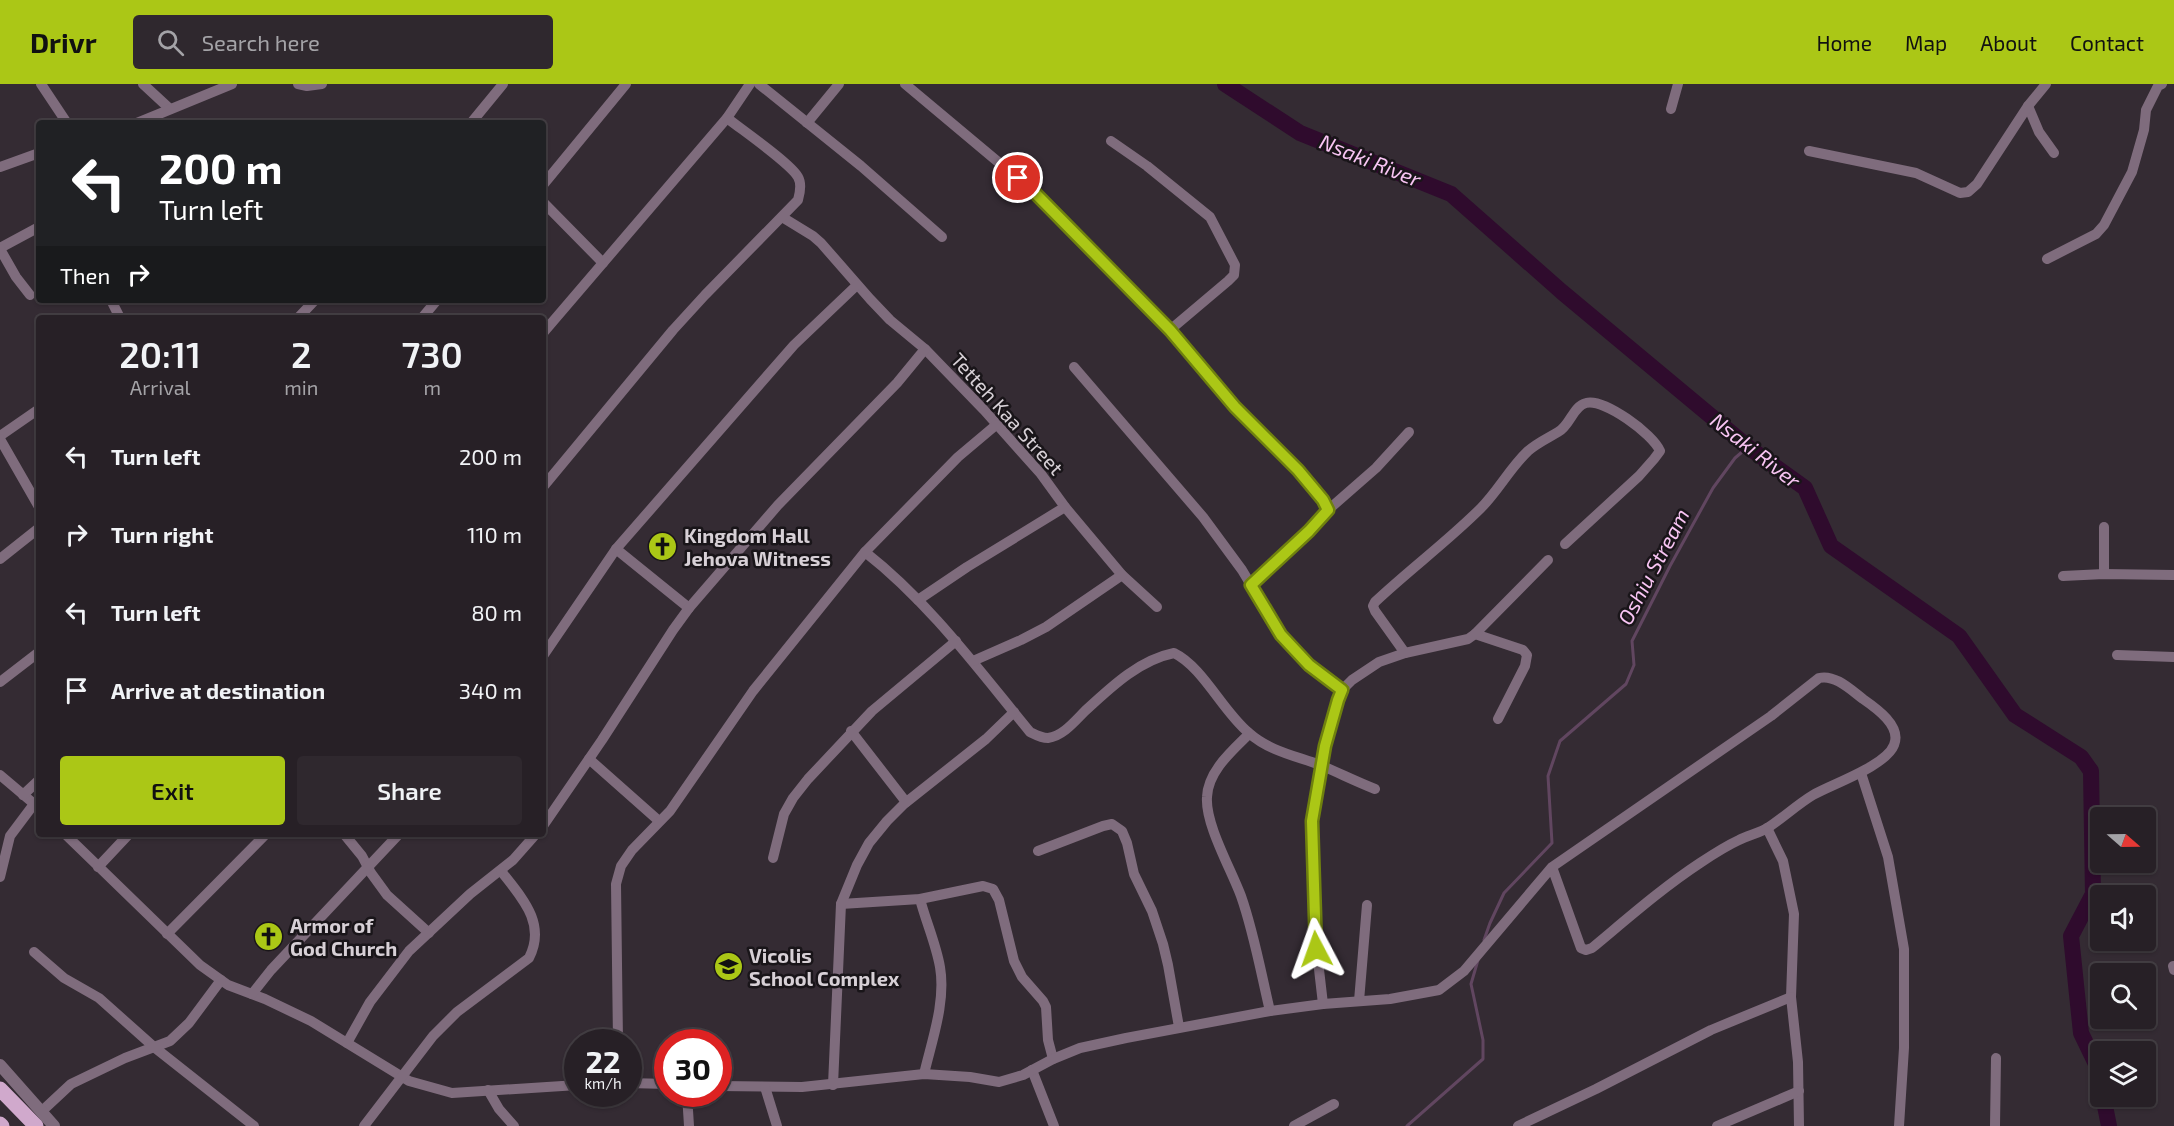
<!DOCTYPE html>
<html lang="en">
<head>
<meta charset="utf-8">
<style>
  body { margin:0; font-family:"Exo 2",sans-serif; background:#2f282e; color:#f1f3f6; height:100vh; display:flex; flex-direction:column; font-size:22px; white-space:nowrap }
  * { box-sizing:border-box; margin:0 }
  p { font-size:20px; color:#a4a3a7 }
  .icon { flex:none; width:33px; height:33px; fill:none; stroke:currentColor; stroke-width:2; stroke-linecap:round; stroke-linejoin:round }
  .map { position:relative; flex:1; overflow:hidden }
  .drawer { position:absolute; left:36px; top:231px; width:510px; height:522px; display:flex; flex-direction:column; background:#272026; border-radius:6px; box-shadow:0 2px 4px #0004,0 0 0 2px #433e43 }
  .drawer>* { flex:none }
  .banner { position:absolute; left:36px; top:36px; width:510px; height:183px; border-radius:6px; box-shadow:0 2px 4px #0004,0 0 0 2px #433e43; background:#202124; color:#fff; overflow:hidden }
  .needle { width:39px; rotate:110deg }
  .buttons { position:absolute; left:2090px; top:723px; display:grid; gap:12px }
  .buttons a { display:grid; place-items:center; width:66px; height:66px; border-radius:6px; background:#272026; box-shadow:0 2px 4px #0004,0 0 0 2px #433e43; font-size:30px }
  .speed { position:absolute; left:564px; top:945px; display:flex; gap:12px; font-size:30px; font-weight:700; text-align:center }
  .speed>* { display:grid; place-content:center; width:78px; height:78px; border-radius:50%; background:#272026; box-shadow:0 2px 4px #0004,0 0 0 2px #433e43; line-height:1 }
  .speed small { font-size:15px; font-weight:400 }
  .speed .limit { border:9px solid #d22; background:#fff; color:#111 }
  .pin { position:absolute; display:grid; place-items:center; width:51px; height:51px; color:#fff; margin:-26px; border:3px solid #fff; border-radius:50%; box-shadow:0 2px 6px #0007 }
  .me { position:absolute; width:66px; margin:-33px; rotate:356deg; stroke-linejoin:round; filter:drop-shadow(0 0 4px #0008) }
  .turn { display:flex; align-items:center; gap:21px; height:126px; padding:0 24px; font-size:27px }
  .turn .icon { width:78px; height:78px; stroke-width:2.5 }
  .turn b { display:block; font-size:42px; line-height:51px }
  .then { display:flex; align-items:center; height:57px; padding:0 24px; background:#0003; gap:12px; font-size:22px }
  .eta { display:flex; justify-content:space-evenly; align-items:center; height:102px; text-align:center }
  .eta b { font-size:36px; font-weight:600; line-height:42px }
  .button { display:flex; gap:12px; margin-top:auto; padding:12px 24px }
  .button a { flex:1; height:69px; border-radius:6px; background:#abc716; color:#111; font-size:24px; font-weight:600; line-height:69px; text-align:center }
  .button a+a { background:#2f282e; color:#f1f3f6 }
  ul { padding:0; list-style:none }
  li { display:flex; align-items:center; gap:18px; height:78px; padding:0 24px }
  li div { flex:1 }
  li b { display:block; font-size:22px }
  li em { font-style:normal }
  header { display:flex; align-items:center; gap:36px; box-sizing:border-box; height:84px; padding:0 30px; background:#abc716; color:#111 }
  header strong { font-size:28px }
  nav { display:flex; gap:33px; margin-inline-start:auto; font-size:21px }
  .search { width:420px; height:54px; background:#2f282e; display:flex; align-items:center; gap:15px; box-sizing:border-box; padding:0 21px; border-radius:6px; color:#a4a3a7; font-size:22px }
  .map>svg:first-child { display:block }
</style>
</head>
<body>
<header>
<strong>Drivr</strong>
<div class="search"><svg class="icon" aria-label="search" viewBox="0 0 24 24"><circle cx="10" cy="10" r="6"/><path d="M15 15l6 6"/></svg>Search here</div>
<nav><a>Home</a><a>Map</a><a>About</a><a>Contact</a></nav>
</header>
<div class="map">
<svg width="2174" height="1042" viewBox="0 0 2174 1042">
  <rect width="100%" height="100%" fill="#342b33"/>
  <g fill="none" stroke-linecap="round" stroke-linejoin="round">
    <!-- stream -->
    <g stroke="#614660" stroke-width="3">
      <path d="M1484,856l6,-17 14,-30 48,-50 -4,-67 12,-35 66,-57 8,-19 -2,-24 38,-75 43,-78 22,-30 13,-11"/>
      <path d="M1407,1042l76,-67v-19l-12,-56 7,-24"/>
    </g>
    <!-- river -->
    <g stroke="#2f0b2d" stroke-width="16">
      <path d="M1225,0l75,49 151,61 111,98 186,155 57,41 26,58 128,90 56,79 66,42 10,14 2,123 -22,42 10,97 15,31 4,18"/>
      <path d="M2103,1012l6,30"/>
    </g>
    <!-- minor -->
    <g stroke="#7f6c7d" stroke-width="10">
      <path d="M41,0l26,39"/>
      <path d="M143,0l27,25"/>
      <path d="M298,0l9,2 15,-2"/>
      <path d="M759,0l102,82 81,71"/>
      <path d="M905,0l129,108 104,104 32,34 65,77 63,63 25,30 5,10"/>
      <path d="M2028,22l11,26 15,21"/>
      <path d="M1671,25l7,-25"/>
      <path d="M137,39l95,-39"/>
      <path d="M471,39l32,-39"/>
      <path d="M807,39l32,-39"/>
      <path d="M1111,57l36,25 63,51 25,48 -1,10 -6,6 -58,49"/>
      <path d="M1809,67l107,22 44,20 8,-1 9,-8 51,-78 18,-22"/>
      <path d="M0,83l39,-14"/>
      <path d="M543,101l83,-101"/>
      <path d="M543,118l60,61"/>
      <path d="M782,133l31,19 8,7 49,56 20,21 35,29 59,61 57,64 24,33 57,68 35,32"/>
      <path d="M0,164l39,-21"/>
      <path d="M0,165l16,28 14,18"/>
      <path d="M2047,175l49,-25 8,-9 28,-53 12,-42 2,-20 12,-24 4,-2"/>
      <path d="M111,216l9,18"/>
      <path d="M298,234l17,-18"/>
      <path d="M422,234l15,-18"/>
      <path d="M543,249l184,-215 23,-34"/>
      <path d="M1074,283l129,150 39,53 39,65 28,30 33,25"/>
      <path d="M0,352l39,-27"/>
      <path d="M0,355l39,68"/>
      <path d="M543,403l130,-157 32,-35 93,-95c2,-7 4,-16 0,-23 -8,-14 -56,-47 -71,-59"/>
      <path d="M616,465l73,59"/>
      <path d="M865,468c65,51 113,117 165,180 6,3 11,6 18,6 15,-2 27,-17 37,-27 26,-24 54,-51 89,-58 29,14 49,59 75,80 20,18 47,23 71,32 19,8 37,17 55,24"/>
      <path d="M0,475l39,-31"/>
      <path d="M2104,490v-47"/>
      <path d="M2063,492l41,-2 70,1"/>
      <path d="M1252,501l57,-54 19,-21 48,-42 33,-36"/>
      <path d="M918,516l49,-33 98,-60"/>
      <path d="M1475,550l48,16 4,5 -2,11 -27,53"/>
      <path d="M1405,569l-30,-42 -2,-5 2,-4c34,-32 73,-61 106,-94 17,-17 29,-40 47,-57 9,-8 20,-13 30,-19 12,-6 15,-26 28,-29 18,-5 67,31 74,48l-6,8 -15,17 -74,68"/>
      <path d="M2117,571l57,2"/>
      <path d="M543,572l73,-107 178,-204 63,-60"/>
      <path d="M973,577l48,-21 25,-13 76,-52"/>
      <path d="M0,598l39,-30"/>
      <path d="M851,647l55,71"/>
      <path d="M1249,650c-17,17 -41,37 -42,63 -2,27 24,72 34,99 13,37 20,77 29,115"/>
      <path d="M589,675l70,62"/>
      <path d="M1861,689l27,84 16,92v99l-5,78"/>
      <path d="M0,691l39,33"/>
      <path d="M23,711l16,-15"/>
      <path d="M543,742l59,-86 71,-110 16,-22 89,-103 119,-122 28,-34"/>
      <path d="M1767,744l16,33 11,53 -3,83 7,65 1,64"/>
      <path d="M65,750l135,131 28,20 37,14 46,22 98,60 43,12 126,-8"/>
      <path d="M344,750l18,22 9,17 16,22 42,38"/>
      <path d="M1038,767l65,-25 9,-2 10,7 5,12 7,31 18,37 11,33 5,21 11,62"/>
      <path d="M773,774l11,-44 9,-16 15,-19 64,-68 84,-70"/>
      <path d="M98,783l31,-33"/>
      <path d="M0,793l10,-41 24,-32"/>
      <path d="M920,815c6,23 16,45 20,68 6,35 -8,73 -16,107"/>
      <path d="M841,820l79,-5 63,-13 10,3 6,11 15,61 8,16 21,24 3,6 2,33 5,19"/>
      <path d="M167,850l99,-100"/>
      <path d="M34,868l30,26 35,20 55,49 100,79"/>
      <path d="M2173,882l1,4"/>
      <path d="M252,910l19,-24 128,-136"/>
      <path d="M1359,917l8,-96"/>
      <path d="M1323,920l-9,-78 -2,-105 13,-75 13,-46 4,-10 10,-10 27,-18 26,-9 63,-14 7,-5 73,-74"/>
      <path d="M618,958l-2,-158 5,-18 11,-16 38,-39 83,-120 112,-139 93,-95 38,-32"/>
      <path d="M347,959l23,-41 39,-51 61,-57 43,-34 23,-26"/>
      <path d="M1032,986l22,56"/>
      <path d="M628,999l40,1"/>
      <path d="M833,1001l8,-181 16,-39 12,-22 18,-22 17,-17 82,-65 28,-27"/>
      <path d="M718,1002l84,1 122,-13 46,3 29,5 24,-7 30,-16 27,-11 46,-10 144,-27 53,-7 67,-5 49,-9 25,-19 88,-104 219,-151 48,-38c16,-4 32,12 44,21 13,9 39,27 31,46 -8,21 -62,39 -81,50 -15,9 -29,22 -44,32 -9,6 -20,8 -30,13 -13,6 -27,15 -39,23 -38,25 -73,56 -108,85l-6,2 -5,-2 -29,-81"/>
      <path d="M765,1003l12,39"/>
      <path d="M488,1006l11,19 15,17"/>
      <path d="M687,1010l2,32"/>
      <path d="M42,1027l29,-27 54,-26 45,-17 19,-18 32,-43"/>
      <path d="M364,1042l69,-90 24,-24 72,-54c18,-35 -8,-61 -28,-87"/>
      <path d="M1294,1042l40,-22"/>
      <path d="M1518,1042l78,-37 115,-59 80,-33"/>
      <path d="M1717,1042l82,-35"/>
      <path d="M1995,1042l1,-68"/>
    </g>
    <!-- tertiary -->
    <path stroke="#7f6c7d" stroke-width="12" d="M0,981l54,61"/>
    <!-- primary -->
    <g stroke="#d0a9cc" stroke-width="15">
      <path d="M0,1005l36,37"/>
      <path d="M0,1040l2,2"/>
    </g>
  </g>
  <g fill="none" stroke-linecap="round" stroke-linejoin="round">
    <defs>
      <path id="route" d="M1018,94l16,14 136,138 65,77 63,63 25,30 5,10 -19,21 -58,54 30,50 28,30 33,25 -4,10 -13,46 -13,75 4,128"/>
    </defs>
    <!-- route casing -->
    <use href="#route" stroke="#6f810e" stroke-width="15"/>
    <!-- route -->
    <use href="#route" stroke="#abc716" stroke-width="10"/>
  </g>
  <!-- icons -->
  <defs>
    <symbol id="church-disc" viewBox="-11 -11 22 22"><circle r="9.5" fill="#abc716" stroke="#191519"/><path d="M-1.2-6h2.4v3.5h3.3v2.4h-3.3V6h-2.4V-.1h-3.3v-2.4h3.3Z" fill="#111"/></symbol>
    <symbol id="school-disc" viewBox="-11 -11 22 22"><circle r="9.5" fill="#abc716" stroke="#191519"/><path d="M0-5L7-2L0 1L-7-2ZM-4 1L0 2.5L4 1V4Q0 6-4 4Z" fill="#111"/></symbol>
  </defs>
  <g fill-rule="evenodd">
    <use href="#church-disc" x="646" y="446" width="33" height="33"/>
    <use href="#church-disc" x="252" y="836" width="33" height="33"/>
    <use href="#school-disc" x="712" y="866" width="33" height="33"/>
  </g>
  <g text-anchor="middle" stroke-width="5" stroke-linejoin="round" paint-order="stroke">
    <!-- street labels -->
    <g font-size="20" fill="#d7d0d6" stroke="#191519">
      <text transform="translate(1007 330) rotate(48)" y="7">Tetteh Kaa Street</text>
    </g>
    <!-- poi labels -->
    <g font-size="20" font-weight="bold" fill="#d7d0d6" stroke="#191519" text-anchor="start">
      <text x="684" y="459">Kingdom Hall<tspan x="684" dy="23">Jehova Witness</tspan></text>
      <text x="290" y="849">Armor of<tspan x="290" dy="23">God Church</tspan></text>
      <text x="749" y="879">Vicolis<tspan x="749" dy="23">School Complex</tspan></text>
    </g>
    <!-- water labels -->
    <g font-size="21" font-style="italic" fill="#f9c5f4" stroke="#191519">
      <text transform="translate(1370 77) rotate(22)" y="7">Nsaki River</text>
      <text transform="translate(1755 367) rotate(38)" y="7">Nsaki River</text>
      <text transform="translate(1654 483) rotate(-62)" y="7">Oshiu Stream</text>
    </g>
  </g>
</svg>
<div class="buttons">
<a><svg class="needle" viewBox="-14 -14 28 28"><path d="M0-13l5 13h-10z" fill="#e53935"/><path d="M0 13l5-13h-10z" fill="#a4a3a7"/></svg></a>
<a><svg class="icon" aria-label="sound" viewBox="0 0 24 24"><path d="M4 9h4l5-4v14l-5-4H4zM17 9q2 3 0 6"/></svg></a>
<a><svg class="icon" aria-label="search" viewBox="0 0 24 24"><circle cx="10" cy="10" r="6"/><path d="M15 15l6 6"/></svg></a>
<a><svg class="icon" aria-label="layers" viewBox="0 0 24 24"><path d="M12 4l9 5-9 5-9-5zM3 14l9 5 9-5"/></svg></a>
</div>
<div class="speed"><div>22<small>km/h</small></div><div class="limit">30</div></div>
<div class="pin" style="left:1018px;top:94px;background:#d93025"><svg class="icon" aria-label="arrive" viewBox="0 0 24 24"><path d="M6 21V4h12l-3 4 3 4H6"/></svg></div>
<svg class="me" style="left:1316px;top:865px" viewBox="-20 -20 40 40"><path d="M0-17L14 15 0 8-14 15z" fill="#abc716" stroke="#fff" stroke-width="4"/></svg>
<div class="banner">
<div class="turn"><svg class="icon" aria-label="left" viewBox="0 0 24 24"><path d="M17 20v-9H6M10 6l-5 5 5 5"/></svg><div><b>200 m</b>Turn left</div></div>
<div class="then">Then<svg class="icon" aria-label="right" viewBox="0 0 24 24"><path d="M7 20v-9h11M14 6l5 5-5 5"/></svg></div>
</div>
<section class="drawer">
<div class="eta">
<div><b>20:11</b><p>Arrival</p></div>
<div><b>2</b><p>min</p></div>
<div><b>730</b><p>m</p></div>
</div>
<ul>
<li><svg class="icon" aria-label="left" viewBox="0 0 24 24"><path d="M17 20v-9H6M10 6l-5 5 5 5"/></svg><div><b>Turn left</b></div><em>200 m</em></li>
<li><svg class="icon" aria-label="right" viewBox="0 0 24 24"><path d="M7 20v-9h11M14 6l5 5-5 5"/></svg><div><b>Turn right</b></div><em>110 m</em></li>
<li><svg class="icon" aria-label="left" viewBox="0 0 24 24"><path d="M17 20v-9H6M10 6l-5 5 5 5"/></svg><div><b>Turn left</b></div><em>80 m</em></li>
<li><svg class="icon" aria-label="arrive" viewBox="0 0 24 24"><path d="M6 21V4h12l-3 4 3 4H6"/></svg><div><b>Arrive at destination</b></div><em>340 m</em></li>
</ul>
<div class="button"><a>Exit</a><a>Share</a></div>
</section>
</div>
</body>
</html>
